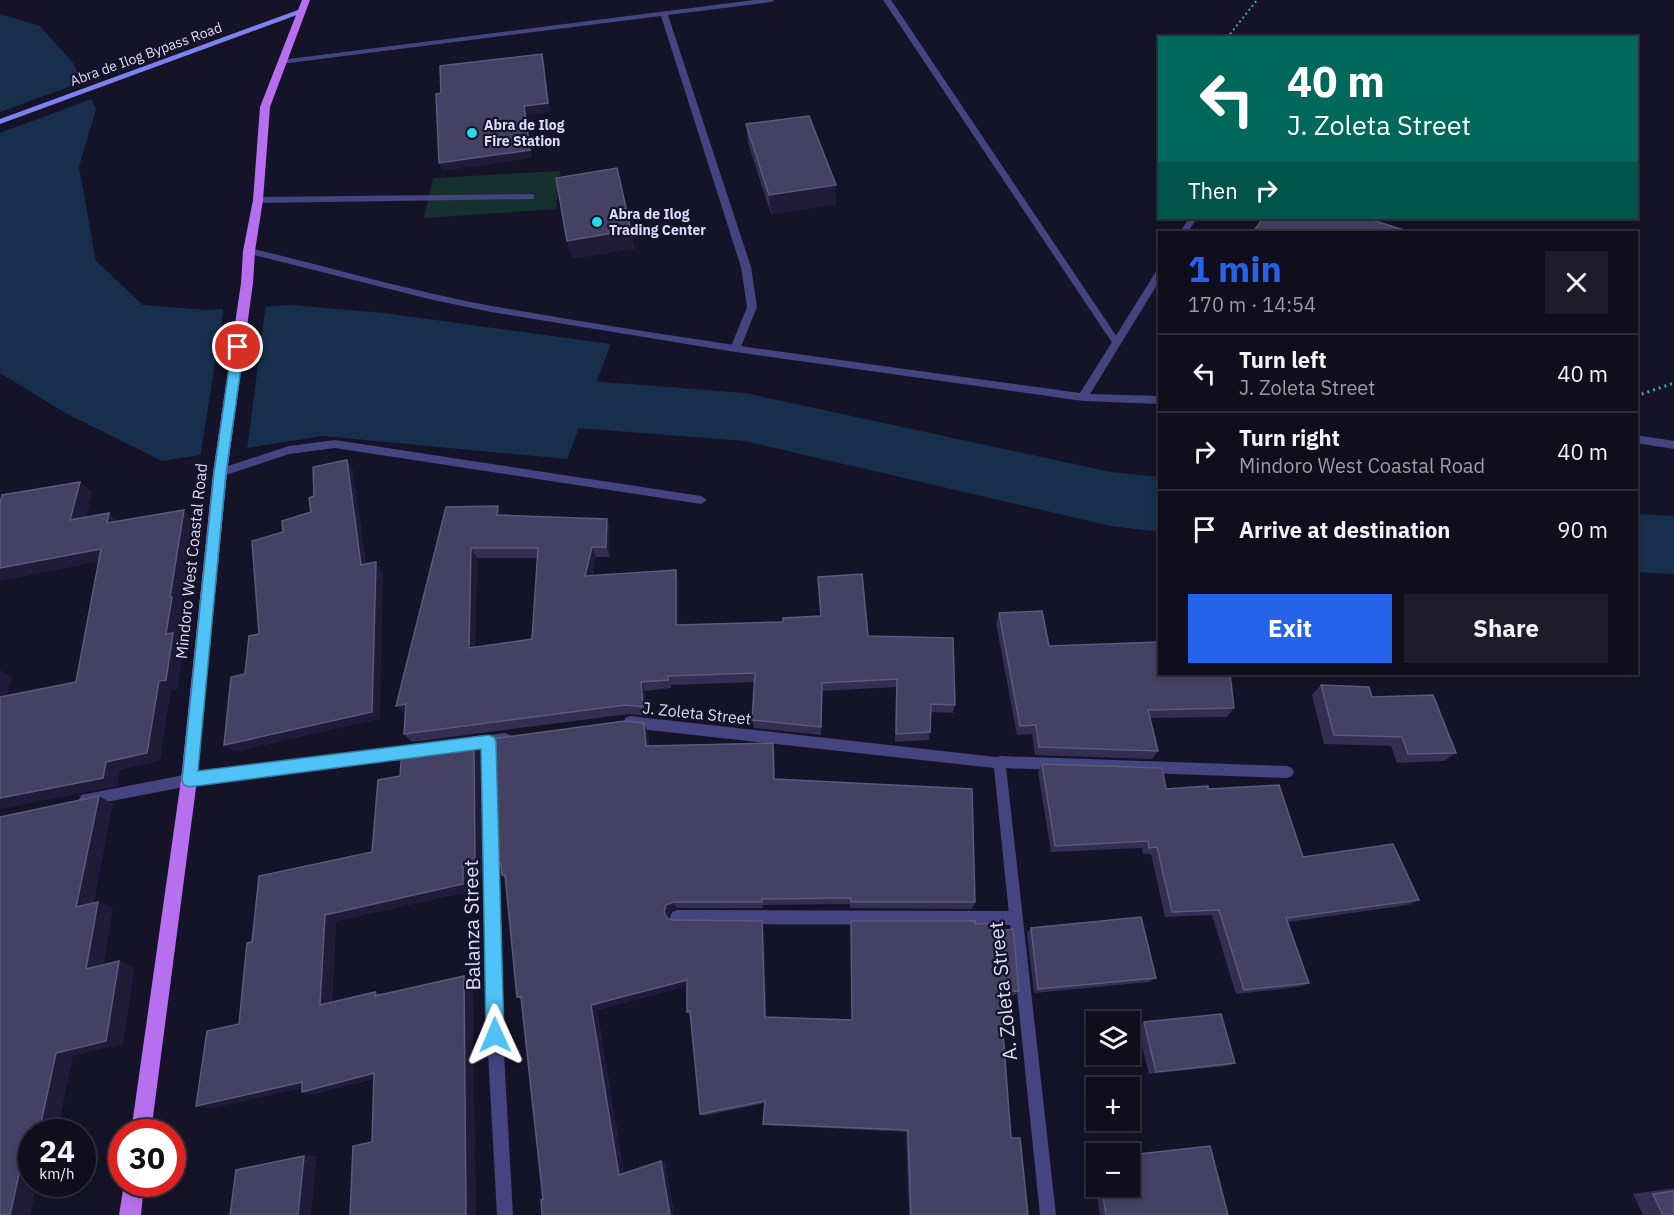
<!DOCTYPE html>
<html lang="en">
<head>
<meta charset="utf-8">
<style>
  body { margin:0; font-family:"IBM Plex Sans",sans-serif; background:#1e1c2a; color:#f1f3f6; height:100vh; display:flex; flex-direction:column; font-size:22px; white-space:nowrap }
  * { box-sizing:border-box; margin:0 }
  p { font-size:20px; color:#9c9ca4 }
  .icon { flex:none; width:33px; height:33px; fill:none; stroke:currentColor; stroke-width:2; stroke-linecap:round; stroke-linejoin:round }
  .map { position:relative; flex:1; overflow:hidden }
  .details { position:absolute; left:1158px; top:231px; width:480px; height:444px; display:flex; flex-direction:column; background:#100e1d; border-radius:0px; box-shadow:0 3px 9px #0003,0 0 0 2px #302e3b }
  .details>* { flex:none }
  .guide { position:absolute; left:1158px; top:36px; width:480px; height:183px; border-radius:0px; box-shadow:0 3px 9px #0003,0 0 0 2px #302e3b; background:#00695c; color:#fff; overflow:hidden }
  .tools { position:absolute; left:1086px; top:1011px; display:grid; gap:12px }
  .tools a { display:grid; place-items:center; width:54px; height:54px; border-radius:0px; background:#100e1d; box-shadow:0 3px 9px #0003,0 0 0 2px #302e3b; font-size:30px }
  .speed { position:absolute; left:18px; top:1119px; display:flex; gap:12px; font-size:30px; font-weight:700; text-align:center }
  .speed>* { display:grid; place-content:center; width:78px; height:78px; border-radius:50%; background:#100e1d; box-shadow:0 3px 9px #0003,0 0 0 2px #302e3b; line-height:1 }
  .speed small { font-size:15px; font-weight:400 }
  .speed .limit { border:9px solid #d22; background:#fff; color:#111 }
  .pin { position:absolute; display:grid; place-items:center; width:51px; height:51px; color:#fff; margin:-26px; border:3px solid #fff; border-radius:50%; box-shadow:0 2px 6px #0007 }
  .me { position:absolute; width:66px; margin:-33px; rotate:359deg; stroke-linejoin:round; filter:drop-shadow(0 0 4px #0008) }
  .turn { display:flex; align-items:center; gap:21px; height:126px; padding:0 30px; font-size:27px }
  .turn .icon { width:78px; height:78px; stroke-width:2.5 }
  .turn b { display:block; font-size:42px; line-height:51px }
  .then { display:flex; align-items:center; height:57px; padding:0 30px; background:#0003; gap:12px; font-size:22px }
  .round { display:grid; place-items:center; flex:none; width:63px; height:63px; border-radius:0px; background:#1e1c2a }
  .overview { display:flex; align-items:center; justify-content:space-between; height:102px; padding:0 30px }
  h1 { font-size:36px; font-weight:700; line-height:45px; color:#2563eb }
  .action { display:flex; gap:12px; margin-top:auto; padding:12px 30px }
  .action a { flex:1; height:69px; border-radius:0px; background:#2563eb; color:#fff; font-size:24px; font-weight:700; line-height:69px; text-align:center }
  .action a+a { background:#1e1c2a; color:#f1f3f6 }
  ul { padding:0; list-style:none }
  li { display:flex; align-items:center; gap:18px; height:78px; padding:0 30px; border-top:2px solid #302e3b }
  li div { flex:1 }
  li b { display:block; font-size:22px }
  li em { font-style:normal }
  .map>svg:first-child { display:block }
</style>
</head>
<body>
<div class="map">
<svg width="1674" height="1215" viewBox="0 0 1674 1215">
  <rect width="100%" height="100%" fill="#151327"/>
  <!-- green -->
  <path fill="#16302d" d="M560,171l-4,38 -132,9 9,-40z"/>
  <!-- water -->
  <path fill="#172f4c" d="M0,14l40,12 33,37 23,46 -17,58 17,94 47,44 64,5 85,-5 92,8 227,31 -44,115 -244,-23 -161,25 -95,-47 -67,-41z"/>
  <!-- pier -->
  <g fill="#151327">
    <path d="M85,81l9,17 -94,35v-21z"/>
    <path d="M266,303l-19,147 -47,8 24,-152z"/>
  </g>
  <g fill="none" stroke-linecap="round" stroke-linejoin="round">
    <!-- river -->
    <g fill="#172f4c" fill-rule="evenodd">
      <path d="M486,371l66,7 193,15 366,79 49,5v55l-49,-6 -366,-85 -193,-15 -66,-9 -23,-7 -9,-16 9,-16z"/>
      <path d="M1636,514l38,2v58l-38,-2z"/>
    </g>
    <!-- path-far1 -->
    <path stroke="#3eada0" stroke-width="2" stroke-dasharray="2 3" stroke-linecap="butt" d="M1227,38l30,-38"/>
    <!-- path -->
    <path stroke="#3eada0" stroke-width="3" stroke-dasharray="2 4" stroke-linecap="butt" d="M1636,396l38,-13"/>
    <!-- service -->
    <g fill="#434480" fill-rule="evenodd">
      <path d="M754,0h21l-4,2 -103,13 83,252 6,40 -17,42 -5,3 -5,-3 17,-42 -6,-40 -80,-251 -380,48 -4,-2 4,-2z"/>
      <path d="M883,0h8l228,340v4h-6z"/>
      <path d="M531,194l3,1v4l-276,4 -4,-3 4,-3z"/>
      <path d="M1636,435l38,6v8l-38,-6z"/>
      <path d="M1000,756l287,10 5,2 2,4 -2,4 -5,2 -287,-10 -5,-2 -2,-4 2,-4z"/>
      <path d="M677,910l339,1 5,2 2,5 -2,5 -5,2 -339,-1 -5,-2 -2,-5 2,-5z"/>
    </g>
    <!-- minor -->
    <g fill="#434480" fill-rule="evenodd">
      <path d="M1189,218h8l-9,14h-8z"/>
      <path d="M249,248c81,19 161,43 243,58 195,35 392,60 588,87l77,-123 3,-1v11l-70,114 70,2v8l-77,-3 -348,-49 -244,-40 -62,-13 -183,-46 -2,-2z"/>
      <path d="M335,440l366,56 6,4 -6,4 -366,-56 -46,6 -69,23 -5,-4 1,-3 73,-24z"/>
      <path d="M630,716l375,42 51,457h-16l-46,-447 -364,-40 -5,-2 -1,-4 1,-4z"/>
      <path d="M505,733l5,2 2,4 -2,4 -14,3 7,289 10,180h-16l-10,-180 -4,-287 -23,3 -5,-2 -2,-4 2,-4 5,-2z"/>
      <path d="M416,745l5,2 2,4 -2,4 -5,2 -227,29 -103,20 -5,-1 -2,-5 2,-5 5,-1 103,-20z"/>
    </g>
    <!-- secondary -->
    <path fill="#7e82f0" fill-rule="evenodd" d="M298,10l7,2 -305,112v-5z"/>
    <!-- primary -->
    <g fill="#b76fef" fill-rule="evenodd">
      <path d="M302,0h8l-40,107 -7,93 -8,51 -2,32 -26,190 -30,307 -46,352h-20l50,-352 32,-307 28,-190 2,-32 10,-51 7,-93z"/>
      <path d="M124,1184h20l-3,31h-22z"/>
    </g>
  </g>
  <!-- wall -->
  <g fill="#332e52" fill-rule="evenodd">
    <path d="M746,124l90,80 -65,10 -23,-71z"/>
    <path d="M446,507l57,8 104,4 3,10v28h-14l-4,19 87,4v45l189,11 87,69 -2,8 -22,-1 -1,20 -1,8 -34,2 1,-55 -74,4 -1,44 -67,-7 -2,-8 2,-38 -83,3v3l-26,3 2,25 -18,-2 -217,28 -8,-8 1,-20h-1zM477,558h61l-6,81 -57,8z"/>
    <path d="M999,613l50,33 185,62 -7,9 -77,1 8,33 -6,8 -117,-4 -3,-21 -15,1 -21,-112z"/>
    <path d="M1321,685l51,12 84,56 -12,8 -47,2 -6,-17 -67,-2 -12,-49z"/>
    <path d="M648,732l1,14 126,6v27l200,123 -3,7 -122,-1v-4l-87,1v3h-86l-7,3 -2,7 5,2 91,7 2,90 86,3 123,-96 24,7 20,60 -4,4 -9,1 2,11 -4,4h-2l9,127 17,77h-119l-3,-83 -141,-7 -2,-1 2,-21 -62,13 -3,-2 -10,-99 -3,-3v-26l-90,24 27,163 37,-12 4,1 9,53h-132l1,-16 -22,-200 -4,-2 -11,-118 -4,-4 -1,-5 -7,-7z"/>
    <path d="M474,741l7,9 1,122h-11v19l-135,30 -4,81 43,-10 6,2 83,-18 8,4 4,235h-126l22,-73 2,-63 -60,15 -12,-2v-4l-91,20 -15,-2 43,-82 13,-82 120,-90 28,-76z"/>
    <path d="M1042,764l124,25h42l95,68 116,43 -11,5 -120,17 21,61 -10,4 -63,7 -24,-79 -47,2 -14,-63h-8l-1,-6 -91,4 -13,-80z"/>
    <path d="M1031,928l125,50 -7,4 -115,11 -7,-60z"/>
    <path d="M1144,1022l91,41 -9,3 -77,8 -12,-48z"/>
    <path d="M1096,1158v28h34l98,29h-128l-10,-56z"/>
    <path d="M1674,1188v27h-31l-10,-21z"/>
  </g>
  <!-- shaded-wall -->
  <g fill="#1f1b39">
    <path d="M542,54l2,8 6,50 -23,3 5,43 -90,13 -3,-8 85,-57z"/>
    <path d="M836,185v19l-65,10 -2,-19z"/>
    <path d="M631,230l4,19 -63,10 -5,-18z"/>
    <path d="M347,460l6,10 15,105 -7,-10z"/>
    <path d="M80,482l12,11 -9,38 -13,-11z"/>
    <path d="M498,506l5,11 -6,-2z"/>
    <path d="M184,510l10,11 -13,84 2,2 -4,31 5,5 -6,46 -7,1 -11,71 -40,9 -3,16 -117,23v-11l106,-36 60,-128 4,-37z"/>
    <path d="M109,513l12,11 -14,-1z"/>
    <path d="M607,519l3,10v28l-4,-10z"/>
    <path d="M592,547l4,10 -7,29 -4,-10z"/>
    <path d="M471,548l6,10 -2,99 -6,-9z"/>
    <path d="M101,549l12,10 -113,22v-13z"/>
    <path d="M376,562l7,10 -3,147 -146,33 -10,-7z"/>
    <path d="M676,570l3,10v55l-3,-10z"/>
    <path d="M0,670l12,8 -8,30 -4,-3z"/>
    <path d="M641,682l4,9 2,25 -4,-9z"/>
    <path d="M406,704l8,8 -10,2 -8,-8z"/>
    <path d="M644,723l4,9 1,23 -3,-9z"/>
    <path d="M474,741l7,9 1,122 -7,-7z"/>
    <path d="M773,743l2,9v35l-1,-8z"/>
    <path d="M99,796l14,8 -21,108 -16,-5z"/>
    <path d="M463,866l8,6v19l-135,30 -5,88 -11,-4 5,-90z"/>
    <path d="M98,902l15,6 -11,66 -16,-5z"/>
    <path d="M673,902l4,6 -7,3 -2,7 3,6 -7,-12 2,-7z"/>
    <path d="M762,921l2,6 2,94 -1,-4z"/>
    <path d="M119,961l16,5 -12,78 -50,12 -16,76h-18l17,-79z"/>
    <path d="M464,976l8,4 4,235h-10z"/>
    <path d="M687,980l4,5 -94,25 28,165h-6l-28,-170z"/>
    <path d="M374,1073l11,3 -71,18 -12,-2z"/>
    <path d="M302,1082l13,3 -104,23 -15,-2z"/>
    <path d="M32,1154v30h5l-7,31h-20l13,-59z"/>
    <path d="M304,1156h13l-6,59h-13z"/>
    <path d="M661,1161l4,1 9,53h-4z"/>
  </g>
  <!-- building -->
  <g fill="#454164" stroke="#5d597c" stroke-width="1.5" fill-rule="evenodd">
    <path d="M542,54l6,49 -24,3 6,44 -91,13 -3,-69 5,-1 -1,-27z"/>
    <path d="M809,116l27,69 -67,10 -23,-71z"/>
    <path d="M617,168l14,62 -64,11 -11,-63z"/>
    <path d="M1263,218h103l44,14h-157z"/>
    <path d="M347,460l14,105 15,-3 -4,150 -148,33 7,-68 14,-3 4,-38 10,-2 -7,-93 31,-9 -1,-11 29,-9 -2,-14 5,-2 -1,-29z"/>
    <path d="M80,482l-10,38 39,-7 -2,10 77,-13 -14,87h2l-6,37 7,-1 -7,47 -7,1 -12,72 -41,9 -3,16 -103,20v-101l76,-15 25,-133 -101,19v-65l2,-8z"/>
    <path d="M498,506l-1,9 110,4 -1,28h-14l-7,29 91,-6v55l107,-3v-4l38,-2 -3,-39 44,-3 6,62 85,2 2,67 -24,-1 -1,28 -34,2 1,-55 -75,4 -1,44 -69,-7 3,-47 -87,3v4l-27,2 2,25 -18,-2 -221,29 2,-30 -10,2 50,-199zM471,548h67l-6,91 -63,9z"/>
    <path d="M1042,611l7,35 111,-4v32h70l4,34 -86,2 10,41 -119,-4 -3,-22 -16,1 -21,-113z"/>
    <path d="M1321,685l48,2 3,10 61,-2 23,58 -48,1 -6,-17 -68,-2z"/>
    <path d="M625,721l19,2 2,23 127,-3 1,36 198,10 3,113h-124v-4l-89,1v3h-89l-7,3 -2,7 3,6 6,2 89,1 3,96 87,3 -1,-99h124v3l23,-1 1,8 14,-2 6,62 -13,1 2,15h-7l10,131h9l8,77h-117l-3,-85 -145,-6 2,-23 -65,13 -10,-103 -3,1v-32l-96,25 28,170 42,-14 9,54h-128l-1,-15 2,-1 -22,-202h-4l-12,-122h-3l-1,-12h-7l-3,-124z"/>
    <path d="M474,741l1,124 -12,1v18l-138,31 -5,90 55,-13v4l89,-20 2,239h-116l3,-69 19,-4 2,-69 -72,19v-10l-106,24 11,-75 32,-7 8,-81 5,-1 7,-66 113,-24 6,-72 22,-4 2,-26z"/>
    <path d="M1042,764l120,4 4,21 42,-3v3l71,-4 24,72 90,-13 26,56 -133,18 23,65 -65,7 -25,-80 -47,2 -15,-65 -8,1 -1,-7 -93,5z"/>
    <path d="M99,796l-23,111 22,-5 -12,67 33,-8 -13,80 -50,12 -17,79h-7v22l-9,2 -13,59h-10v-398z"/>
    <path d="M1141,917l15,61 -118,11 -7,-61z"/>
    <path d="M1221,1014l14,49 -79,9 -12,-50z"/>
    <path d="M1210,1146l18,69h-122l-5,-29h29v-31z"/>
    <path d="M304,1156l-6,59h-68l6,-45z"/>
    <path d="M1674,1191v24h-11l-10,-21z"/>
  </g>
  <!-- route -->
  <path fill="#4fc3f7" stroke="#337fa1" stroke-width="1.5" d="M238,343l6,4 -18,126 -28,298 291,-36 5,2 2,4 8,294 -3,7 -6,2 -6,-2 -3,-7 -5,-286 -292,38 -5,-2 -2,-5 32,-307 18,-126z"/>
  <!-- markers -->
  <g fill="#1edee6" stroke="#151327" stroke-width="2">
    <circle cx="472" cy="133" r="6"/>
    <circle cx="597" cy="222" r="6"/>
  </g>
  <g text-anchor="middle" stroke-width="4.5" stroke-linejoin="round" paint-order="stroke">
    <!-- far-street labels -->
    <g font-size="14" fill="#dedcfb" stroke="#151327">
      <text transform="translate(146 54) rotate(-20)" y="5">Abra de Ilog Bypass Road</text>
    </g>
    <!-- far-poi labels -->
    <g font-size="14" font-weight="bold" fill="#dedcfb" stroke="#151327" text-anchor="start">
      <text x="484" y="130">Abra de Ilog<tspan x="484" dy="16">Fire Station</tspan></text>
      <text x="609" y="219">Abra de Ilog<tspan x="609" dy="16">Trading Center</tspan></text>
    </g>
    <!-- street labels -->
    <g font-size="16" fill="#dedcfb" stroke="#151327">
      <text transform="translate(191 561) rotate(-84)" y="6">Mindoro West Coastal Road</text>
      <text transform="translate(697 713) rotate(6)" y="6">J. Zoleta Street</text>
    </g>
    <!-- near-street labels -->
    <g font-size="20" fill="#dedcfb" stroke="#151327">
      <text transform="translate(472 925) rotate(-91)" y="7">Balanza Street</text>
      <text transform="translate(1003 991) rotate(-96)" y="7">A. Zoleta Street</text>
    </g>
  </g>
</svg>
<div class="tools">
<a><svg class="icon" aria-label="layers" viewBox="0 0 24 24"><path d="M12 4l9 5-9 5-9-5zM3 14l9 5 9-5"/></svg></a>
<a>+</a>
<a>−</a>
</div>
<div class="speed"><div>24<small>km/h</small></div><div class="limit">30</div></div>
<div class="pin" style="left:238px;top:347px;background:#d93025"><svg class="icon" aria-label="arrive" viewBox="0 0 24 24"><path d="M6 21V4h12l-3 4 3 4H6"/></svg></div>
<svg class="me" style="left:495px;top:1035px" viewBox="-20 -20 40 40"><path d="M0-17L14 15 0 8-14 15z" fill="#4fc3f7" stroke="#fff" stroke-width="4"/></svg>
<div class="guide">
<div class="turn"><svg class="icon" aria-label="left" viewBox="0 0 24 24"><path d="M17 20v-9H6M10 6l-5 5 5 5"/></svg><div><b>40 m</b>J. Zoleta Street</div></div>
<div class="then">Then<svg class="icon" aria-label="right" viewBox="0 0 24 24"><path d="M7 20v-9h11M14 6l5 5-5 5"/></svg></div>
</div>
<section class="details">
<div class="overview"><div><h1>1 min</h1><p>170 m · 14:54</p></div><a class="round"><svg class="icon" aria-label="close" viewBox="0 0 24 24"><path d="M6 6l12 12M18 6L6 18"/></svg></a></div>
<ul>
<li><svg class="icon" aria-label="left" viewBox="0 0 24 24"><path d="M17 20v-9H6M10 6l-5 5 5 5"/></svg><div><b>Turn left</b><p>J. Zoleta Street</p></div><em>40 m</em></li>
<li><svg class="icon" aria-label="right" viewBox="0 0 24 24"><path d="M7 20v-9h11M14 6l5 5-5 5"/></svg><div><b>Turn right</b><p>Mindoro West Coastal Road</p></div><em>40 m</em></li>
<li><svg class="icon" aria-label="arrive" viewBox="0 0 24 24"><path d="M6 21V4h12l-3 4 3 4H6"/></svg><div><b>Arrive at destination</b></div><em>90 m</em></li>
</ul>
<div class="action"><a>Exit</a><a>Share</a></div>
</section>
</div>
</body>
</html>
